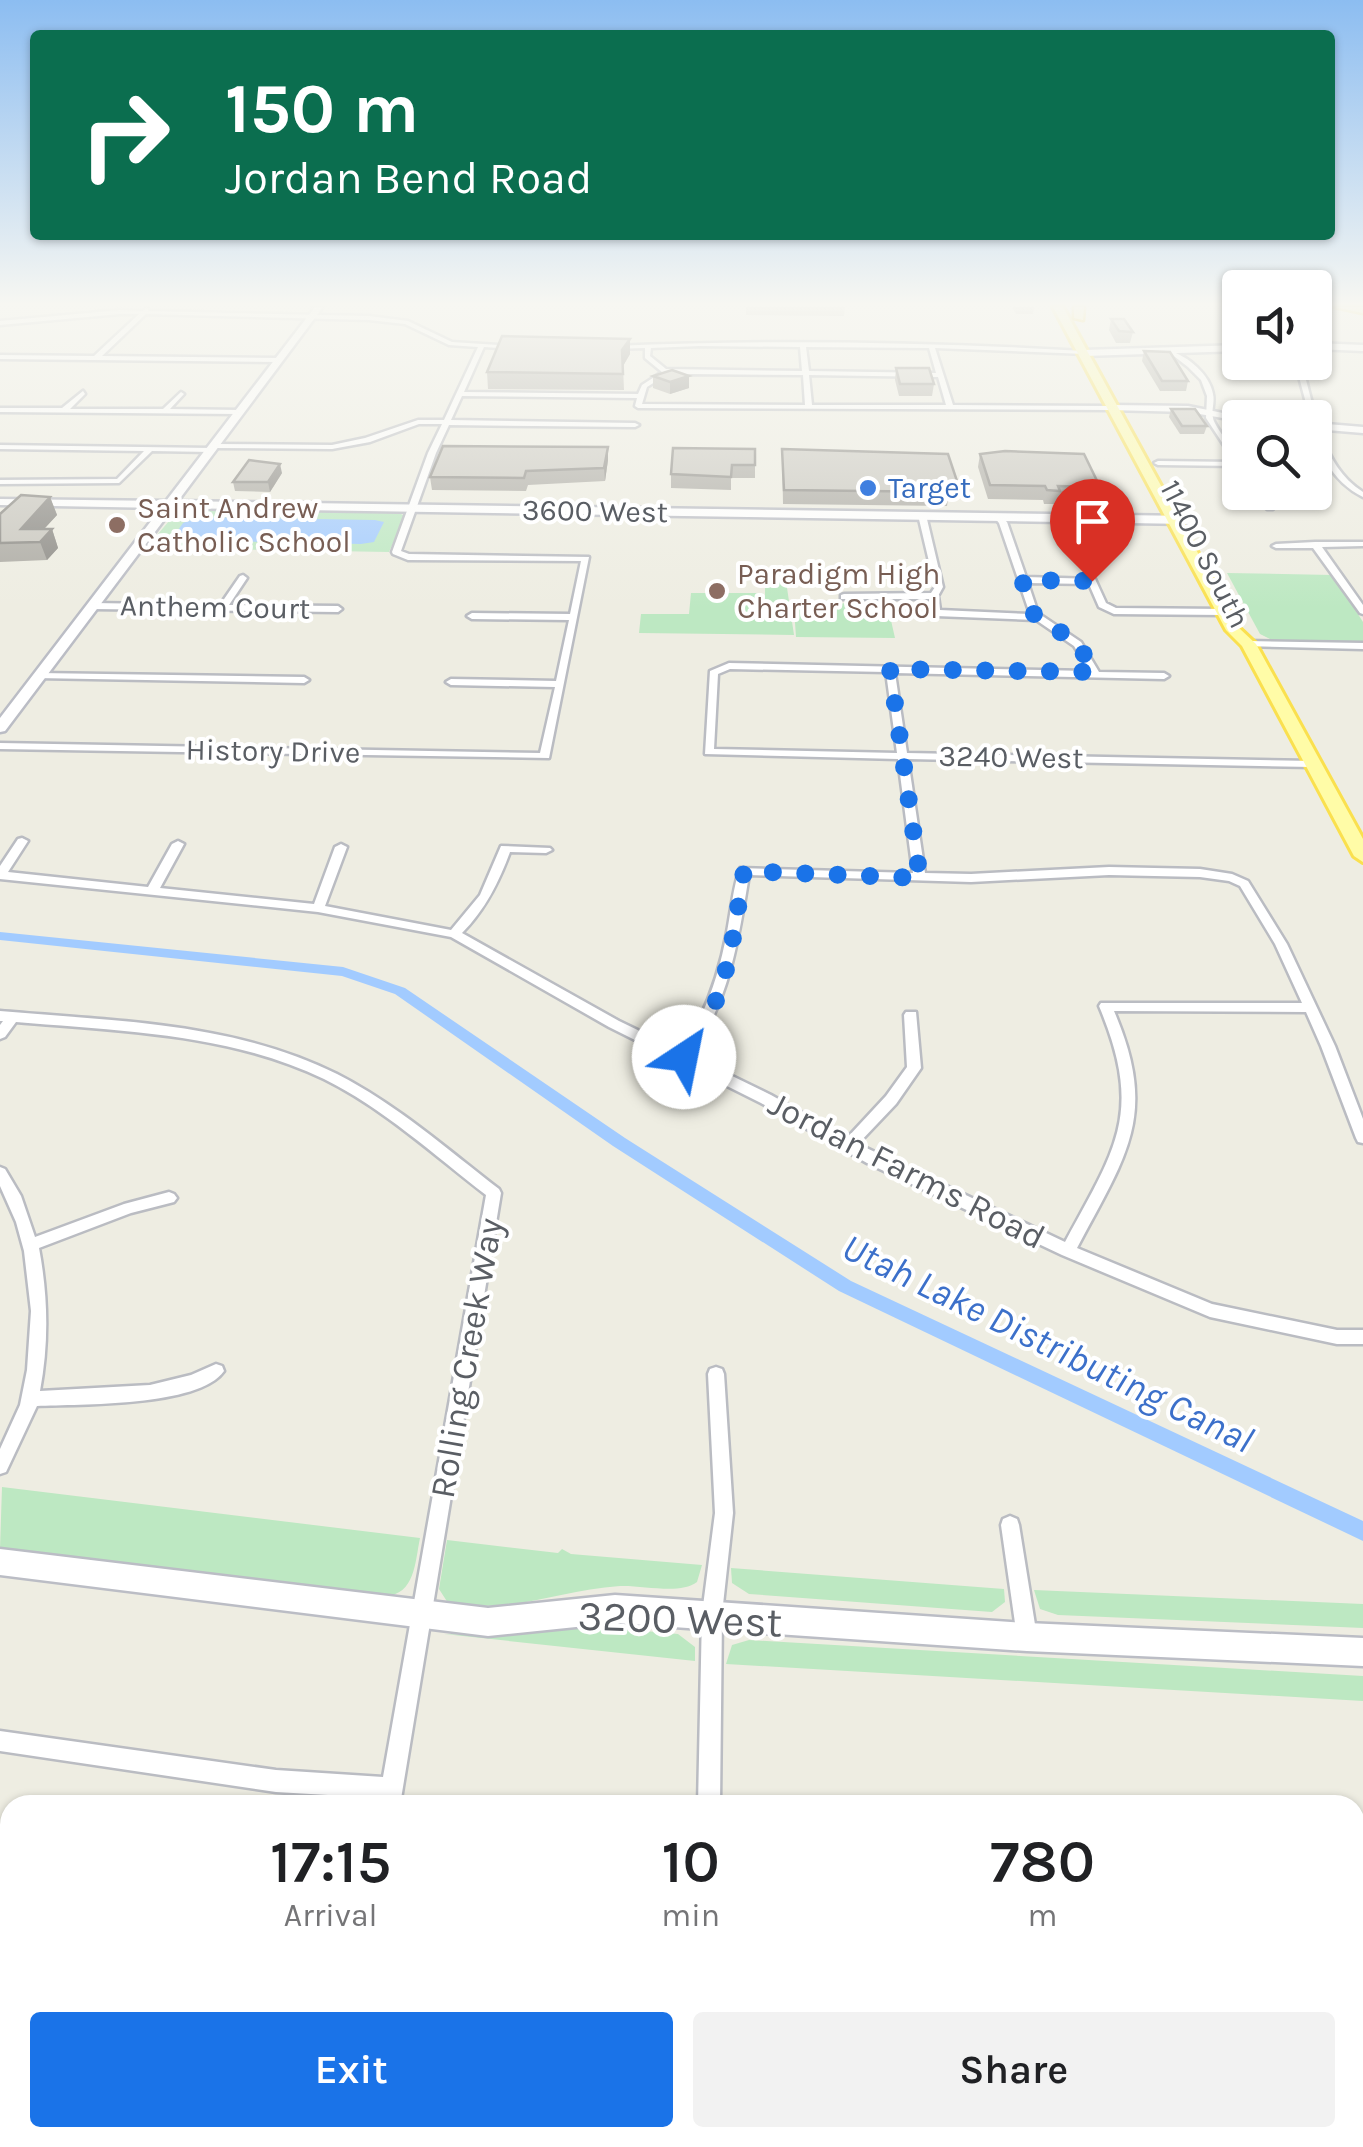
<!DOCTYPE html>
<html lang="en">
<head>
<meta charset="utf-8">
<style>
  body { margin:0; font-family:Karla,sans-serif; background:#f2f2f2; color:#202124; height:100vh; display:flex; flex-direction:column; font-size:38px; white-space:nowrap }
  * { box-sizing:border-box; margin:0 }
  p { font-size:32px; color:#757577 }
  .icon { flex:none; width:55px; height:55px; fill:none; stroke:currentColor; stroke-width:2; stroke-linecap:round; stroke-linejoin:round }
  .map { position:relative; flex:1; overflow:hidden }
  .panel { position:absolute; left:0px; top:1795px; width:1365px; height:352px; display:flex; flex-direction:column; background:#fff; border-radius:30px 30px 0 0; box-shadow:0 2px 8px #0004 }
  .panel>* { flex:none }
  .top-card { position:absolute; left:30px; top:30px; width:1305px; height:210px; border-radius:10px; box-shadow:0 2px 8px #0004; background:#0b6e4f; color:#fff; overflow:hidden }
  .controls { position:absolute; left:1222px; top:270px; display:grid; gap:20px }
  .controls a { display:grid; place-items:center; width:110px; height:110px; border-radius:10px; background:#fff; box-shadow:0 2px 8px #0004; font-size:50px }
  .pin { position:absolute; display:grid; place-items:center; width:85px; height:85px; color:#fff; margin:-102px -42px; border-radius:50% 50% 50% 0; rotate:-45deg; box-shadow:0 0 10px #0007 }
  .pin .icon { rotate:45deg }
  .me { position:absolute; width:110px; margin:-55px; rotate:34deg; stroke-linejoin:round; filter:drop-shadow(0 0 8px #0008) }
  .turn { display:flex; align-items:center; gap:35px; height:210px; padding:0 30px; font-size:45px }
  .turn .icon { width:130px; height:130px; stroke-width:2.5 }
  .turn b { display:block; font-size:70px; line-height:85px }
  .eta { display:flex; justify-content:space-evenly; align-items:center; height:170px; text-align:center }
  .eta b { font-size:60px; font-weight:600; line-height:70px }
  .primary-button { display:flex; gap:20px; margin-top:auto; padding:20px 30px }
  .primary-button a { flex:1; height:115px; border-radius:10px; background:#1a73e8; color:#fff; font-size:40px; font-weight:600; line-height:115px; text-align:center }
  .primary-button a+a { background:#f2f2f2; color:#202124 }
  .map>svg:first-child { display:block }
</style>
</head>
<body>
<div class="map">
<svg width="1363" height="2147" viewBox="0 0 1363 2147">
  <rect width="100%" height="100%" fill="#eeede2"/>
  <!-- green -->
  <g fill="#bde8c2">
    <path d="M189,509l208,3 8,4 -16,36 -243,-4 29,-34z"/>
    <path d="M1227,573l106,2 30,47v21l-89,-2 -14,-7z"/>
    <path d="M765,581h21l8,54 -155,-2 2,-19h48l2,-21h72l2,6z"/>
    <path d="M859,600l3,16h28l5,22 -99,-1 -2,-29h27z"/>
    <path d="M2,1487l418,51c-5,24 -5,57 -35,58l-385,-47z"/>
    <path d="M447,1540l111,13 4,-4 9,5 131,11 -5,17c-17,13 -54,3 -77,4 -62,4 -104,28 -172,17l-9,-14z"/>
    <path d="M731,1568l273,21 1,13 -13,10 -243,-18 -17,-11z"/>
    <path d="M1034,1590l329,14v24l-305,-13 -18,-6z"/>
    <path d="M589,1626l89,8 17,13v14l-251,-27 51,2z"/>
    <path d="M749,1640l614,36v25l-637,-37 6,-19z"/>
  </g>
  <!-- water -->
  <path fill="#a2cbff" d="M199,517l176,3 9,2 -10,20 -13,2 -181,-4 -4,-7 7,-10z"/>
  <g fill="none" stroke-linecap="round" stroke-linejoin="round">
    <!-- canal -->
    <path fill="#a2cbff" fill-rule="evenodd" d="M0,932l343,35 62,21 220,150 226,143 512,240v20l-524,-250 -226,-145 -218,-152 -53,-18 -342,-36z"/>
    <defs>
      <g id="street">
        <path d="M147,308l2,3 220,5 39,5 44,21 63,4 -2,3 -29,-2 -20,45 174,2 4,-9 20,-13 -17,-14v-10l-33,1 2,-3c156,-7 314,-4 470,5l2,3 -151,-6 18,57 160,1 3,2 -3,2 -475,-2 -3,-2 2,-8 -175,-2 -11,24 184,3 4,2 -4,2 -186,-2 -13,28 -35,98 8,3 180,3 -40,201 -549,-9v-6l540,10 15,-66 -104,-2 -5,-3 5,-3 105,2 13,-61 -97,-1 -5,-3 5,-3 98,1 11,-53 -173,-1 -15,-6 -1,-2 36,-99 14,-29h-23l-49,18 -38,7 -118,-1 -4,-2 4,-2 118,1 33,-7 53,-18h26l34,-73 -29,-2 -44,-21 -36,-4 -223,-6 -44,42 177,2 3,2 -3,2 -279,-3v-4l94,1 45,-42h-19l-120,11v-4l120,-11 23,1zM699,346l101,1 2,24 -136,-2 -16,-13 1,-8zM806,347l123,1 7,25 -127,-2zM689,374l114,1 2,30 -163,-1 5,-17 19,-12 11,3zM809,375l129,2 8,28h-134z"/>
        <path d="M1170,351c18,5 40,24 43,43 2,8 -2,17 0,24 1,8 22,33 27,41v7l-82,-1 -4,-2 4,-2 77,1 -29,-44 1,-22 -6,-16 -13,-13 -18,-14z"/>
        <path d="M1295,362h6c14,45 19,103 62,130v5c-30,-15 -48,-46 -48,-79h-5z"/>
        <path d="M83,391l2,3 -15,15h93l18,-17 3,2 -14,15 69,1 3,2 -3,2 -239,-2v-4h62z"/>
        <path d="M0,445l211,3 4,2 -4,2 -59,-1 -33,32 -119,1v-4l117,-1 27,-28 -144,-2z"/>
        <path d="M1256,492h8l10,15 -1,2h-6z"/>
        <path d="M922,513l4,2 17,72 -5,9 2,14 90,4 -31,-91 -6,-7 4,-2 10,8 19,55 69,2 11,24 10,5 108,1 4,3 -4,3 -110,-1 -15,-7 -10,-23 -61,-1 10,30 43,29 18,30 65,1 5,3 -5,3 -269,-6 12,80 406,8 5,3 -5,3 -405,-8 17,114 46,1 138,-7 91,2 32,5 16,7 39,63 48,102 28,73v24l-5,-1 -2,-4 -35,-92 -15,-34 -192,-1c45,105 12,144 -37,237l135,56 125,26h26v14h-26l-127,-27 -148,-62 -195,-92 -106,-60 -152,-76 -158,-90 -133,-25 -318,-33v-13l18,-27 4,-1 6,3 -20,31 140,15 24,-43 6,-3 6,3 -24,44 154,16 21,-57 6,-3 6,3 -22,59 126,24 29,-35 21,-49 49,2 2,2 -6,3 -36,-1c-11,30 -25,58 -48,81l157,88 62,30c25,-37 38,-76 46,-119 4,-21 6,-44 13,-64l173,5 -15,-114 -193,-5 5,-83 19,-8 360,8 -15,-25 -38,-26 -100,-4 -4,-3 -2,-14h-89v-4l3,-1 87,-1 4,-6 -17,-72zM730,669l156,3 11,81 -183,-4 4,-75zM749,875l222,7 138,-7 91,2 29,4 11,5 35,58 27,59h-201l-2,3c45,107 17,142 -34,236l-207,-98 38,-40 25,-36 -5,-56h-10l-2,3 3,52 -21,29 -39,42 -76,-43 -80,-39c39,-58 47,-114 58,-181z"/>
        <path d="M1315,542h48v4l-41,1 41,58v9l-3,-1 -47,-65h-37l-4,-2 4,-2z"/>
        <path d="M243,575l4,3 -18,27 109,1 4,3 -4,3 -245,-3 -4,-3 4,-3 127,2 20,-29z"/>
        <path d="M1248,641l115,2v6l-118,-3v-4z"/>
        <path d="M39,673l265,4 5,3 -5,3 -268,-5 -2,-2z"/>
        <path d="M0,1011c112,10 234,11 337,63 59,30 110,75 162,115l2,4 -101,612h-22l2,-7 -104,-6 -276,-41v-20l276,39 107,7 103,-582c-52,-40 -103,-87 -162,-116 -96,-46 -204,-48 -308,-57l-11,15 -5,2v-14l3,-4h-3z"/>
        <path d="M0,1167l5,2 16,27 14,41 89,-33 45,-12 5,2 3,4 -3,4 -43,11 -92,35c9,48 10,95 1,143l110,-6 41,-10 25,-11 6,2 2,5c-25,36 -145,33 -187,35l-31,66 -6,2v-25l20,-44 7,-35 4,-59 -7,-60 -8,-29 -16,-36z"/>
        <path d="M716,1367l6,2 2,5 9,139 -11,101 -2,191h-22l4,-191 13,-101 -7,-139 2,-5z"/>
        <path d="M1010,1516l7,3 2,6 18,112 -3,7 -7,3 -7,-3 -3,-7 -16,-112 2,-6z"/>
        <path d="M1355,1912l8,1v22l-8,-1z"/>
        <path d="M0,2133l10,1v4h14l3,9h-27z"/>
        <path d="M319,2138h24l-2,9h-24z"/>
        <path d="M670,2138h24l-1,9h-24z"/>
      </g>
      <g id="secondary">
        <path d="M315,307h8l-145,194 1012,15 6,4 -6,4 -1017,-16 -168,223 -5,1v-14l161,-210 -161,-3v-6l166,2z"/>
        <path d="M1315,343l48,2v6l-48,-2z"/>
        <path d="M1240,345v6l-156,5 -5,-3 5,-3z"/>
        <path d="M1113,405l75,1 60,12h-8v3l-52,-9 -79,-2z"/>
        <path d="M1315,423l48,4v6l-48,-4z"/>
        <path d="M0,1549l488,59 127,-13 412,28 336,15v28l-336,-15 -412,-28 -127,13 -488,-61z"/>
      </g>
      <path id="primary" d="M1053,307h10l176,321 17,16 107,195v23l-9,-6 -112,-210 -16,-16z"/>
      <g id="highway">
        <path d="M1074,307h10l-1,13 -9,-2z"/>
        <path d="M1335,307h28v6z"/>
      </g>
    </defs>
    <!-- street casing -->
    <use href="#street" stroke="#babcc2" stroke-width="5"/>
    <!-- secondary casing -->
    <use href="#secondary" stroke="#bbbdc5" stroke-width="5"/>
    <!-- primary casing -->
    <use href="#primary" stroke="#fae04f" stroke-width="6"/>
    <!-- highway casing -->
    <use href="#highway" stroke="#f1c300" stroke-width="5"/>
    <!-- street -->
    <use href="#street" fill="#fff" fill-rule="evenodd"/>
    <!-- secondary -->
    <use href="#secondary" fill="#fff" fill-rule="evenodd"/>
    <!-- primary -->
    <use href="#primary" fill="#fffca7" fill-rule="evenodd"/>
    <!-- highway -->
    <use href="#highway" fill="#fff089" fill-rule="evenodd"/>
  </g>
  <!-- wall -->
  <g fill="#adaba4">
    <path d="M746,307h99l-1,9 -98,-1z"/>
    <path d="M1012,307h22l-1,7h-17z"/>
    <path d="M1315,307l6,11 -5,16 -1,-1z"/>
    <path d="M1111,319l22,13 -3,11h-14l-7,-13z"/>
    <path d="M630,339v15l-7,12 1,24 -136,-1 -1,-17z"/>
    <path d="M1144,351l44,30 -2,10h-26l-18,-30z"/>
    <path d="M896,368l38,16 -2,12h-33l-4,-16z"/>
    <path d="M653,376l36,12 -19,6 -17,-6z"/>
    <path d="M1171,409l36,17 -3,8h-24l-11,-17z"/>
    <path d="M608,447v13l-3,21 -77,4 -2,6 -94,-1 -2,-13z"/>
    <path d="M755,449v29h-24v12l-60,-2v-14z"/>
    <path d="M782,449l177,38 -2,13h-9l-1,6 -164,-2z"/>
    <path d="M980,454l120,33 -3,13h-39l-1,4h-13l-1,-4 -55,-1 -10,-32z"/>
    <path d="M282,473l-12,19 -35,-1 -2,-9z"/>
    <path d="M50,497l7,18 -13,14h8l6,19 -11,12 -47,2v-48z"/>
  </g>
  <!-- shaded-wall -->
  <g fill="#8d8b86">
    <path d="M630,339v15l-7,12 -1,-16z"/>
    <path d="M689,376v12l-19,6v-12z"/>
    <path d="M608,447v13l-3,21 -1,-13z"/>
    <path d="M280,464l2,9 -12,19 -2,-10z"/>
    <path d="M50,497l7,18 -25,27 -11,-13z"/>
    <path d="M52,529l6,19 -11,12 -7,-18z"/>
  </g>
  <!-- building -->
  <g fill="#c9c7bf" stroke="#8d8b86" stroke-width="2.5">
    <path d="M1315,307h5l1,11h-6z"/>
    <path d="M1111,319h13l9,13 -14,-1z"/>
    <path d="M502,336l128,3 -8,11 1,24 -136,-2z"/>
    <path d="M1144,351l26,1 18,29h-26z"/>
    <path d="M896,368h33l5,16h-34z"/>
    <path d="M672,370l17,6 -19,6 -17,-6z"/>
    <path d="M1171,409h24l12,17h-25z"/>
    <path d="M443,446l165,1 -4,21 -78,3 -2,7 -94,-1z"/>
    <path d="M673,448l82,1v16h-23l-1,12 -60,-3z"/>
    <path d="M782,449l166,5 11,33h-12l2,5 -165,-2z"/>
    <path d="M1005,451l79,3 16,33 -42,-1 2,5 -13,-1 -2,-4 -55,-1 -10,-31z"/>
    <path d="M249,460l31,4 -12,18h-35z"/>
    <path d="M21,495l29,2 -29,32h31l-12,13 -40,1v-29z"/>
  </g>
  <!-- sky -->
  <linearGradient id="sky" x2="0" y2="1"><stop stop-color="#8cbdf1"/><stop offset="0.5" stop-color="#f7f7f2"/><stop offset="1" stop-color="#f7f7f2" stop-opacity="0"/></linearGradient>
  <rect width="1363" height="608" fill="url(#sky)"/>
  <g fill="none" stroke-linecap="round" stroke-linejoin="round">
    <!-- route -->
    <path stroke="#1a73e8" stroke-width="18" stroke-dasharray="0 32.4" d="M684,1057c45,-58 48,-117 60,-186l176,7 -30,-209 204,3 -16,-28 -44,-30 -12,-34 70,1"/>
  </g>
  <!-- markers -->
  <circle fill="#3f7fe0" stroke="#fff" stroke-width="4" cx="868" cy="488" r="10"/>
  <g fill="#8d6e63" stroke="#fff" stroke-width="4">
    <circle cx="117" cy="525" r="10"/>
    <circle cx="717" cy="591" r="10"/>
  </g>
  <g text-anchor="middle" stroke-width="8" stroke-linejoin="round" paint-order="stroke">
    <!-- far-shop labels -->
    <g font-size="30" fill="#366cbe" stroke="#fff" text-anchor="start">
      <text x="888" y="498">Target</text>
    </g>
    <!-- far-education labels -->
    <g font-size="30" fill="#785e54" stroke="#fff" text-anchor="start">
      <text x="137" y="518">Saint Andrew<tspan x="137" dy="34">Catholic School</tspan></text>
      <text x="737" y="584">Paradigm High<tspan x="737" dy="34">Charter School</tspan></text>
    </g>
    <!-- far-street labels -->
    <g font-size="30" fill="#5a5e64" stroke="#fff">
      <text transform="translate(595 511) rotate(1)" y="10">3600 West</text>
      <text transform="translate(1205 554) rotate(63)" y="10">11400 South</text>
      <text transform="translate(215 607) rotate(1)" y="10">Anthem Court</text>
      <text transform="translate(273 751) rotate(1)" y="10">History Drive</text>
      <text transform="translate(1011 757) rotate(1)" y="10">3240 West</text>
    </g>
    <!-- street labels -->
    <g font-size="35" fill="#5a5e64" stroke="#fff">
      <text transform="translate(907 1170) rotate(27)" y="12">Jordan Farms Road</text>
      <text transform="translate(466 1358) rotate(-80)" y="12">Rolling Creek Way</text>
    </g>
    <!-- water labels -->
    <g font-size="38" font-style="italic" fill="#3c70ca" stroke="#fff">
      <text transform="translate(1048 1343) rotate(26)" y="13">Utah Lake Distributing Canal</text>
    </g>
    <!-- near-street labels -->
    <g font-size="42" fill="#5a5e64" stroke="#fff">
      <text transform="translate(680 1618) rotate(2)" y="15">3200 West</text>
    </g>
  </g>
</svg>
<div class="controls">
<a><svg class="icon" aria-label="sound" viewBox="0 0 24 24"><path d="M4 9h4l5-4v14l-5-4H4zM17 9q2 3 0 6"/></svg></a>
<a><svg class="icon" aria-label="search" viewBox="0 0 24 24"><circle cx="10" cy="10" r="6"/><path d="M15 15l6 6"/></svg></a>
</div>
<div class="pin" style="left:1092px;top:581px;background:#d93025"><svg class="icon" aria-label="arrive" viewBox="0 0 24 24"><path d="M6 21V4h12l-3 4 3 4H6"/></svg></div>
<svg class="me" style="left:684px;top:1057px" viewBox="-20 -20 40 40"><circle r="19" fill="#fff"/><path d="M0-13L10 11 0 6-10 11z" fill="#1a73e8"/></svg>
<div class="top-card">
<div class="turn"><svg class="icon" aria-label="right" viewBox="0 0 24 24"><path d="M7 20v-9h11M14 6l5 5-5 5"/></svg><div><b>150 m</b>Jordan Bend Road</div></div>
</div>
<section class="panel">
<div class="eta">
<div><b>17:15</b><p>Arrival</p></div>
<div><b>10</b><p>min</p></div>
<div><b>780</b><p>m</p></div>
</div>
<div class="primary-button"><a>Exit</a><a>Share</a></div>
</section>
</div>
</body>
</html>
